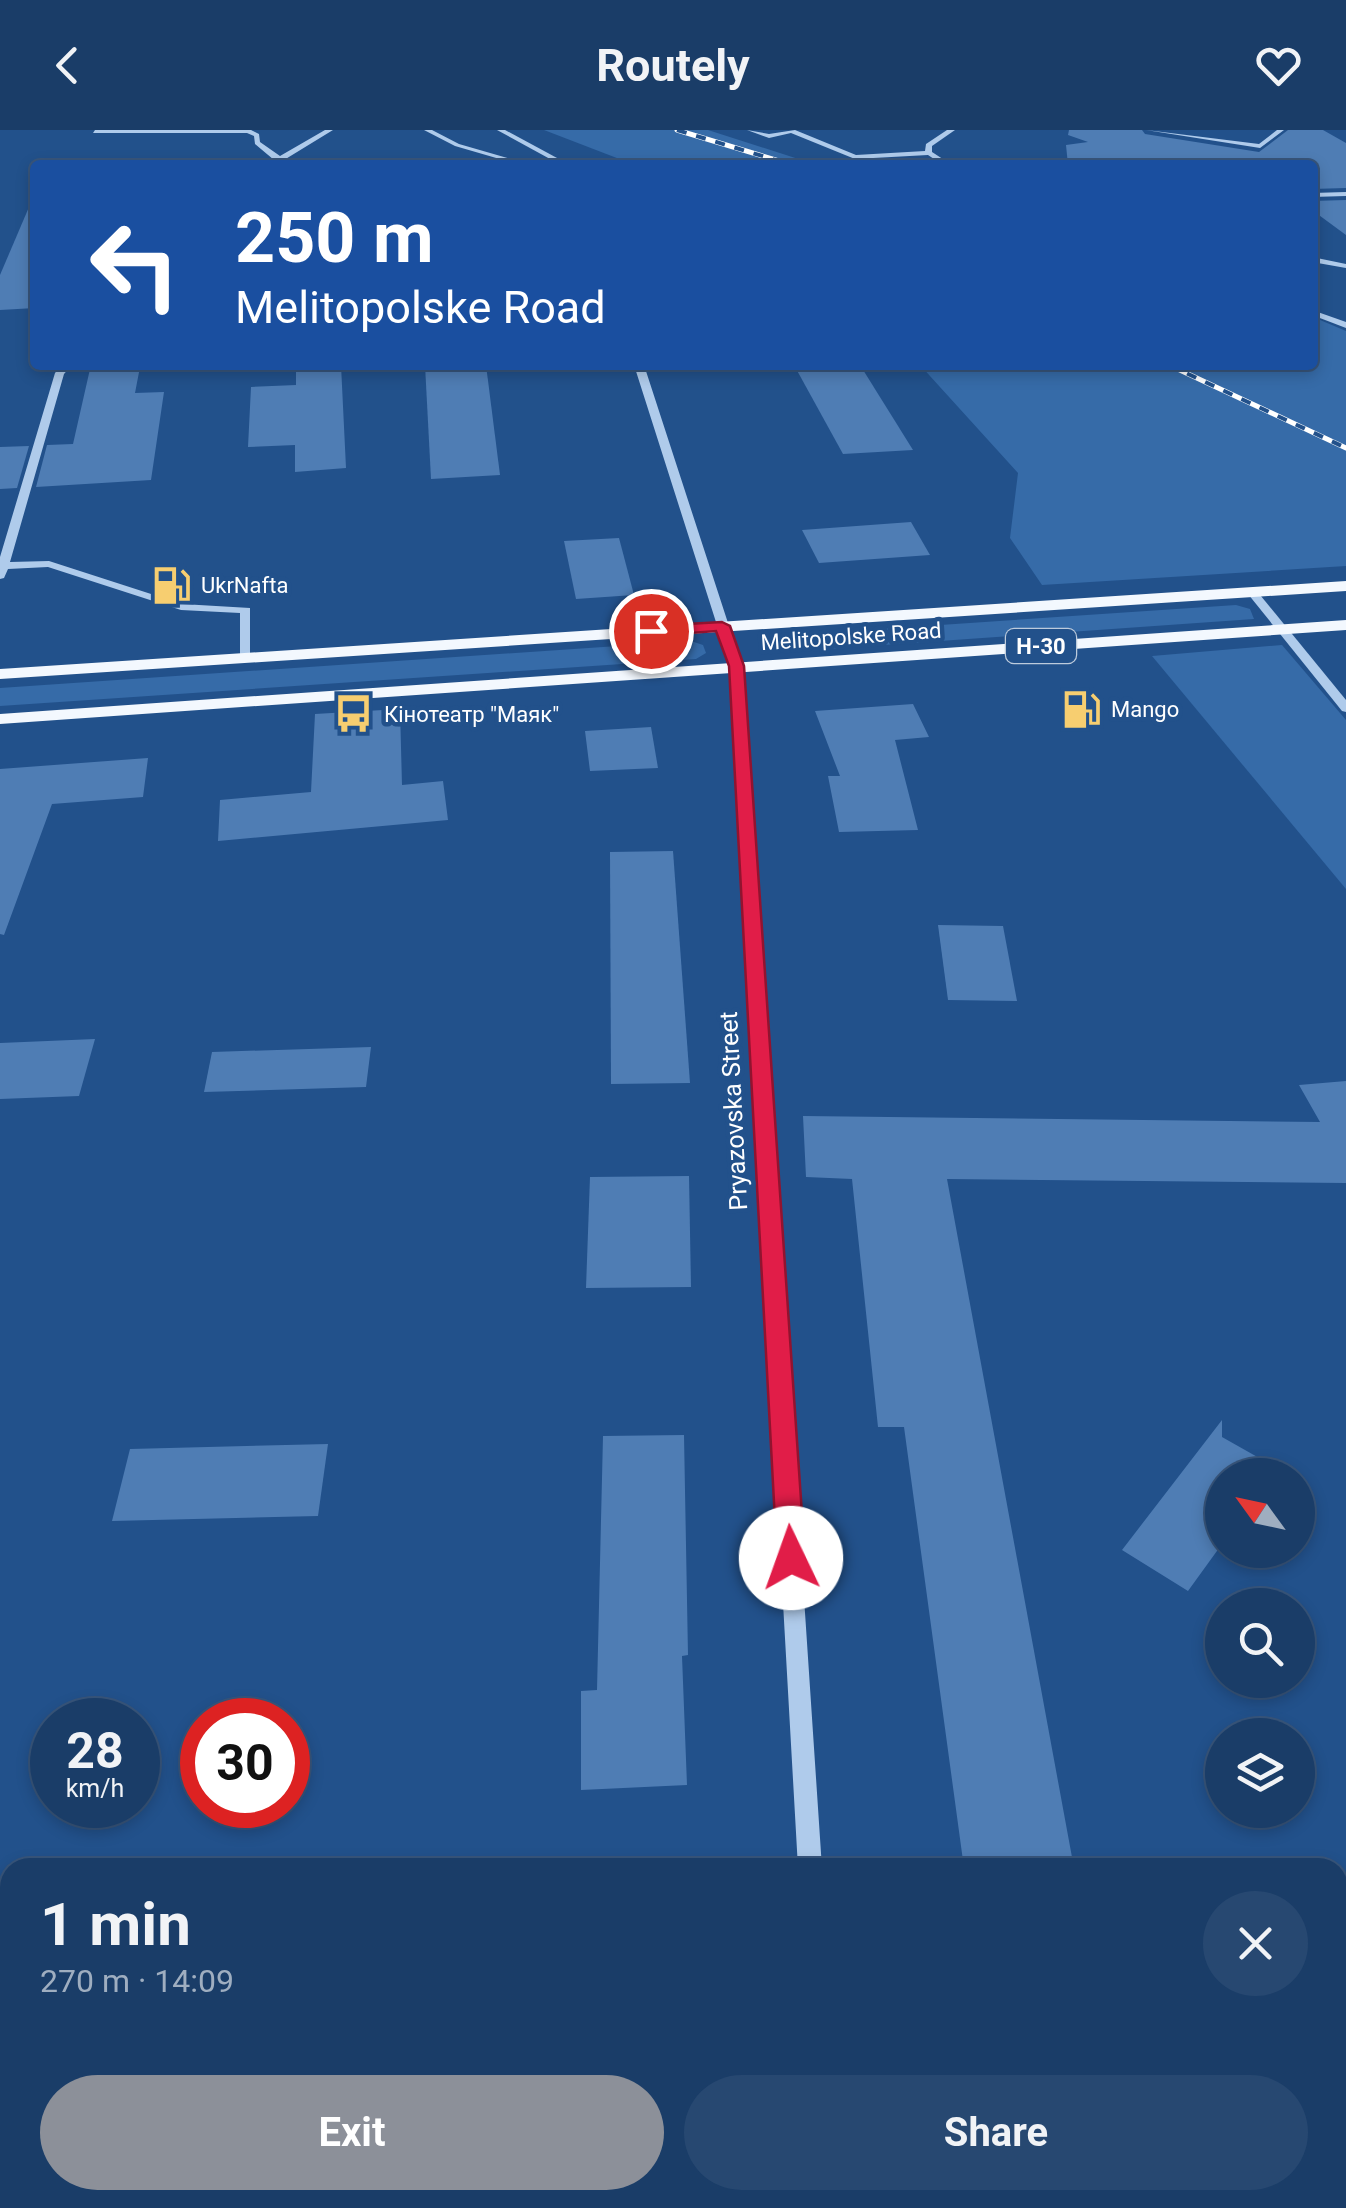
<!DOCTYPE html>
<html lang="en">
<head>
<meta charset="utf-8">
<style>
  body { margin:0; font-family:Roboto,sans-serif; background:#274871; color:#f1f3f6; height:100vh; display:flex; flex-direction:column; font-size:38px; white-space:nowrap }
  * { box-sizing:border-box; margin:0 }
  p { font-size:32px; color:#9faec0 }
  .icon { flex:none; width:55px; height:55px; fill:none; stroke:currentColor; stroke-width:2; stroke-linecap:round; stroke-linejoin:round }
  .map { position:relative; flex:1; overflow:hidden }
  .sheet { position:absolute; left:0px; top:1728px; width:1348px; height:352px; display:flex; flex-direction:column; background:#1a3d68; border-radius:30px 30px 0 0; box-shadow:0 5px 15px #0003,0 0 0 2px #38567c }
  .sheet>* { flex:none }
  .top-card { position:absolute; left:30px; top:30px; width:1288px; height:210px; border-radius:10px; box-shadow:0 5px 15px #0003,0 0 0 2px #38567c; background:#1a4fa0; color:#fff; overflow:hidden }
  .needle { width:65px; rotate:303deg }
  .fabs { position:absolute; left:1205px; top:1328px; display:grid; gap:20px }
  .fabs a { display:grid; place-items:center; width:110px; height:110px; border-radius:50%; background:#1a3d68; box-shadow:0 5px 15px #0003,0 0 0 2px #38567c; font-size:50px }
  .speed { position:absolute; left:30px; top:1568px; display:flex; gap:20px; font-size:50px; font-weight:700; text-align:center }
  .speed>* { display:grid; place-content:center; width:130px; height:130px; border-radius:50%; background:#1a3d68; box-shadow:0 5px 15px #0003,0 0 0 2px #38567c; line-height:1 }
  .speed small { font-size:25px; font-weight:400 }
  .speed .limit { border:15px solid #d22; background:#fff; color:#111 }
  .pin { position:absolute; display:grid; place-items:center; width:85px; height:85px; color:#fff; margin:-42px; border:5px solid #fff; border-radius:50%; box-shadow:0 2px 10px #0007 }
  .me { position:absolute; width:110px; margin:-55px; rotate:357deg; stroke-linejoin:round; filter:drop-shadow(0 0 8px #0008) }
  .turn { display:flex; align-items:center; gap:35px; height:210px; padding:0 40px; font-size:45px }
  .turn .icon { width:130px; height:130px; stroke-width:2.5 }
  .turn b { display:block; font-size:70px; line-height:85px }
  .round { display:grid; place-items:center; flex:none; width:105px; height:105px; border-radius:52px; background:#274871 }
  .overview { display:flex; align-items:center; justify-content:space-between; height:170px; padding:0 40px }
  h1 { font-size:60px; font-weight:700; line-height:75px }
  .action { display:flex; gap:20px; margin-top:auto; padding:20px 40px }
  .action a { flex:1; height:115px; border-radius:60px; background:#8c9099; color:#fff; font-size:40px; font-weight:700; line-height:115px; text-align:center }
  .action a+a { background:#274871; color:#f1f3f6 }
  header { display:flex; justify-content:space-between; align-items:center; height:130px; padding:0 40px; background:#1a3d68; font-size:45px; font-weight:700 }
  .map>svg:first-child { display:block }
</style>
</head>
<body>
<header><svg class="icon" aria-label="back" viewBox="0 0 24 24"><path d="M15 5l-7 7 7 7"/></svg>Routely<svg class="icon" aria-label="heart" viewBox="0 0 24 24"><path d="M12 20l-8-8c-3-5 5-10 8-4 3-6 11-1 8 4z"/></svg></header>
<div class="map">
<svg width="1346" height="2078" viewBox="0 0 1346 2078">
  <rect width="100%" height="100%" fill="#22518b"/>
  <!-- green -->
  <g fill="#366ba8">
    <path d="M544,0h164l109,35h-182z"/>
    <path d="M1313,187l33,14v235l-304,19 -32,-47 8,-65 -98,-108h392z"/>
    <path d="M1236,475l14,4 4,10 -471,33 -13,-3 -4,-8 11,-5z"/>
    <path d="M691,511l12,4 3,8 -10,6 -696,47v-18z"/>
    <path d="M1282,515l64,75v169l-194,-233z"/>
  </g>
  <!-- building -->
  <g fill="#4f7db4">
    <path d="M1069,0h73l3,4 114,18 29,-22h35l23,13v45l-34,1v-24h-244l-2,-20 22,-3 -20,-7z"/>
    <path d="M35,63v115l-35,2v-35z"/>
    <path d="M1346,70v35l-34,-25v-9z"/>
    <path d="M296,235h45l5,103 -51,4v-27l-47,2 3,-60 45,-2z"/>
    <path d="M425,235h61l14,110 -69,4z"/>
    <path d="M794,235h66l53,85 -70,4z"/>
    <path d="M140,237l-5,26 29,-1 -13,88 -115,7 11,-42 26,-1 17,-75z"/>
    <path d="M29,316l-12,42 -17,1v-42z"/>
    <path d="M911,392l19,33 -111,8 -17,-33z"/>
    <path d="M619,408l15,57 -58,4 -12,-58z"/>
    <path d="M913,574l16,33 -34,3 23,90 -79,2 -11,-56h12l-25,-65z"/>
    <path d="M400,579l2,76 41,-4 5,39 -230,21 2,-41 91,-8 4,-78z"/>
    <path d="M651,597l7,41 -68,3 -5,-40z"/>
    <path d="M148,628l-5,39 -91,7 -48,131 -4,-1v-165z"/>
    <path d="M673,721l17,232 -79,1 -1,-232z"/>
    <path d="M938,795l65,1 14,75 -69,-1z"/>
    <path d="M95,909l-16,57 -79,3v-56z"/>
    <path d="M371,917l-5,40 -162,5 8,-40z"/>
    <path d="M1346,951v102l-399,-4 127,689h-110l-60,-441h-26l-26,-248 -46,-2 -3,-61 517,6 -21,-37z"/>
    <path d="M689,1046l2,111 -105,1 4,-111z"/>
    <path d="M1222,1290v17l67,38h-67v69l-34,47 -66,-41z"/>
    <path d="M684,1305l4,220 -6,1 5,129 -106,5v-99l16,-1 6,-254z"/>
    <path d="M328,1314l-10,72 -206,5 18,-72z"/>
  </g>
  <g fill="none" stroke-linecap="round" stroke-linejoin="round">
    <!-- minor -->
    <g fill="#afcbeb" fill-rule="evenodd">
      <path d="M95,0h156l8,4 1,8 20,14 45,-26h8l-49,30 4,5h-8l-25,-21 -1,-8 -7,-3h-154z"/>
      <path d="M424,0h8l27,14 73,21h-12l-65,-19z"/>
      <path d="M497,0h8l65,35h-9z"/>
      <path d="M747,0l22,4 26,-4 61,25 69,-4 1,-7 21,-14h8l-23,16v6l20,13h-9l-15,-10 -73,4 -64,-26 -22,5z"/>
      <path d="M1146,0l113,14 18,-14h7l-24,18z"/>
      <path d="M1346,62v4l-34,1v-4z"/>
      <path d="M1312,127l34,7v4l-34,-6z"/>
      <path d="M1312,180l34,12v6l-34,-13z"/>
      <path d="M62,235h10l-8,9 -54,188 39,-1 133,43 68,4v53l-10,-3v-45l-59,-3 -133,-43 -40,2 -4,9 -4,1v-22l55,-184z"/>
      <path d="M634,235h10l98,301 80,1202h-24l-68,-1202z"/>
      <path d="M1252,459l4,1 90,110v12l-4,-1 -94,-117v-4z"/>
      <rect x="816" y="2070" width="28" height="8"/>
    </g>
    <!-- major -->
    <g fill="#f3f8fe" fill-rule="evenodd">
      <path d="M1346,451v10l-1346,88v-10z"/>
      <path d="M1346,490v10l-1346,94v-10z"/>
    </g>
    <defs>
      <g id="rail">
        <path d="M677,0l115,35"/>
        <path d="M1169,235l177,83"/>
      </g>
    </defs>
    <!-- rail casing -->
    <use href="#rail" stroke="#fff" stroke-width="5"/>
    <!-- rail -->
    <use href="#rail" stroke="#22518b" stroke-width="4" stroke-dasharray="10" stroke-linecap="butt"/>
  </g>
  <!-- route -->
  <path fill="#e11d48" stroke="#92132f" stroke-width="2.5" d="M722,492l8,4 14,40 61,892 -4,8 -10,3 -10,-3 -4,-8 -48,-892 -13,-35 -65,5 -7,-5 7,-5z"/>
  <!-- icons -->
  <defs>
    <symbol id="fuel-bare" viewBox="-9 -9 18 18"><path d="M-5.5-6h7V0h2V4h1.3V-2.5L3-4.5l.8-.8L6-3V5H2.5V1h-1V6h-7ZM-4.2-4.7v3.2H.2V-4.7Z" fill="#f7ce70" stroke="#22518b" stroke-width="2.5" paint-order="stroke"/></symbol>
    <symbol id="bus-bare" viewBox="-9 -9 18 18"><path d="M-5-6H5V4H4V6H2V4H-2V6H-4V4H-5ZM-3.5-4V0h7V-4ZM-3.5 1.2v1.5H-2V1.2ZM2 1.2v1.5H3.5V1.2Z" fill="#f7ce70" stroke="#22518b" stroke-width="2.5" paint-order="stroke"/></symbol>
  </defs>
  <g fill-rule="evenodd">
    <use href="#fuel-bare" x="144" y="428" width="55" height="55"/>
    <use href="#fuel-bare" x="1054" y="552" width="55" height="55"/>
    <use href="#bus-bare" x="326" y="556" width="55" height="55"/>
  </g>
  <g text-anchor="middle" stroke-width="9" stroke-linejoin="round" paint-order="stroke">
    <!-- far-poi labels -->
    <g font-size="22" fill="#fff" stroke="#22518b" text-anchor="start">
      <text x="201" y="463">UkrNafta</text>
      <text x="1111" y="587">Mango</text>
      <text x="384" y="592">Кінотеатр "Маяк"</text>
    </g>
    <!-- far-street labels -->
    <g font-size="22" fill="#fff" stroke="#22518b">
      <text transform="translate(851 506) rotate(-4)" y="8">Melitopolske Road</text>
    </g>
    <!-- shield labels -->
    <rect fill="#22518b" stroke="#bdcbdc" stroke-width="2.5" x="1006" y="499" width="70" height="34" rx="8"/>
    <g font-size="22" font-weight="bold" fill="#fff">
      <text x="1041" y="524">Н-30</text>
    </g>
    <!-- street labels -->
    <g font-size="25" fill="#fff" stroke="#22518b">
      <text transform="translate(733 981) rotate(-93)" y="9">Pryazovska Street</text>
    </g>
  </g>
</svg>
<div class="fabs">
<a><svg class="needle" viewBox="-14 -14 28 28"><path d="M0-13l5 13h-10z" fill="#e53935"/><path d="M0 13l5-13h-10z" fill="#9faec0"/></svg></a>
<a><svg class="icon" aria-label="search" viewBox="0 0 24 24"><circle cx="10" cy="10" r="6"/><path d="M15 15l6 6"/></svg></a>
<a><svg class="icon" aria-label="layers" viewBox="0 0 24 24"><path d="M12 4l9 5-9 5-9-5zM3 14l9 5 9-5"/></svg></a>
</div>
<div class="speed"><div>28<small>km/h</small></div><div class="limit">30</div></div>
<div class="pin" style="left:651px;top:501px;background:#d93025"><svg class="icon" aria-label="arrive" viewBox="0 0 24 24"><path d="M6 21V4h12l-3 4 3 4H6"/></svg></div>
<svg class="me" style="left:791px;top:1428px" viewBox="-20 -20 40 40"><circle r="19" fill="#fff"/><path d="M0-13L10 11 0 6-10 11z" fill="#e11d48"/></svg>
<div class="top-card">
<div class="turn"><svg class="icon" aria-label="left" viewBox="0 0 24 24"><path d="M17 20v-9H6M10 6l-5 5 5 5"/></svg><div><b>250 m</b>Melitopolske Road</div></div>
</div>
<section class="sheet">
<div class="overview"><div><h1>1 min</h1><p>270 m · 14:09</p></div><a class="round"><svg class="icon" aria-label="close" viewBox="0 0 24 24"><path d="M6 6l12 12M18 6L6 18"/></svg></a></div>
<div class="action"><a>Exit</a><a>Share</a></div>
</section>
</div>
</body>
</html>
